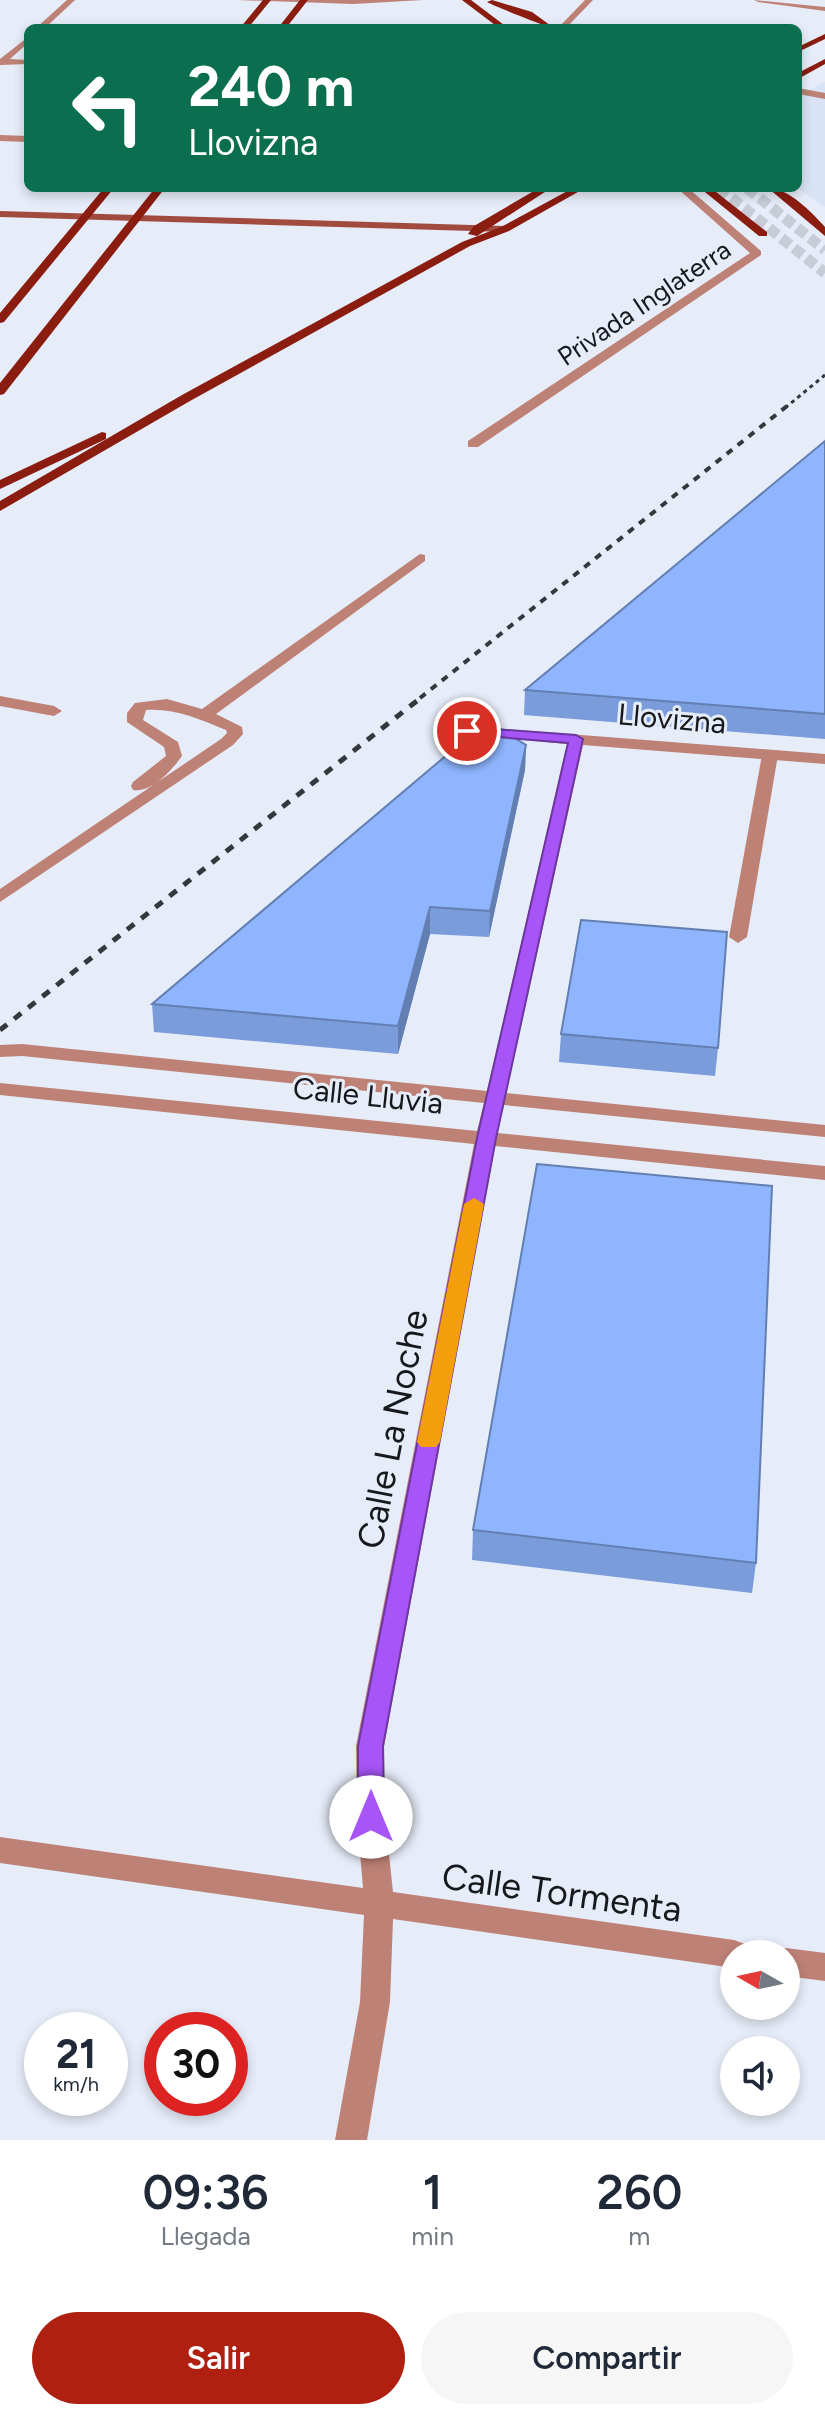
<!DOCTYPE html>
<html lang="es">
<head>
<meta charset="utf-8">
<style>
  body { margin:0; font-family:Figtree,sans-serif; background:#f6f6f7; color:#1f2937; height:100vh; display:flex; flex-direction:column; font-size:30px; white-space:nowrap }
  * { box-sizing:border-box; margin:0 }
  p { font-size:26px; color:#747a83 }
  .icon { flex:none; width:44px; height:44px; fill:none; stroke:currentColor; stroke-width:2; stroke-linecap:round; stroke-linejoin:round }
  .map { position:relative; height:2140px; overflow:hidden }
  .panel { display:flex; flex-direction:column; background:#fff; flex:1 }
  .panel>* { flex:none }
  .top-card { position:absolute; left:24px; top:24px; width:778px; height:168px; border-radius:12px; box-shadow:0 4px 12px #0003; background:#0b6e4f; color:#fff; overflow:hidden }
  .needle { width:52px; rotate:279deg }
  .controls { position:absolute; left:720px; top:1940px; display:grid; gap:16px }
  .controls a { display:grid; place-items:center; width:80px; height:80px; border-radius:50%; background:#fff; box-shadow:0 4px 12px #0003; font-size:40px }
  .speed { position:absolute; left:24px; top:2012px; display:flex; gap:16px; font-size:40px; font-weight:700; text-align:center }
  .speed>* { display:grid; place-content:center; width:104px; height:104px; border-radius:50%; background:#fff; box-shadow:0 4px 12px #0003; line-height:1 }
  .speed small { font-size:20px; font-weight:400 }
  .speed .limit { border:12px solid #d22; background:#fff; color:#111 }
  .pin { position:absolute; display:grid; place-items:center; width:68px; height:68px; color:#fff; margin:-34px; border:4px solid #fff; border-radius:50%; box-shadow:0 2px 8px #0007 }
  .me { position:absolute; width:88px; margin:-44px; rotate:0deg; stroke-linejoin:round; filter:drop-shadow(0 0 6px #0008) }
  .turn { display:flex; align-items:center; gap:28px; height:168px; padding:0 32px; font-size:36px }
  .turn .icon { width:104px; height:104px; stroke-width:2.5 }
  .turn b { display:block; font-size:56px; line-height:68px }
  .eta { display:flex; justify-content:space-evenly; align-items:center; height:136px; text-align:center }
  .eta b { font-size:48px; font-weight:600; line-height:56px }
  .cta { display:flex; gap:16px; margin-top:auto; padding:16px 32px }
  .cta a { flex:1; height:92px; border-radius:48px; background:#af2011; color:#fff; font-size:32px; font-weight:600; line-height:92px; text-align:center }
  .cta a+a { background:#f6f6f7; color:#1f2937 }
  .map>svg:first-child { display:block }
</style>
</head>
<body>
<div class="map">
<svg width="825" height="2140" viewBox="0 0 825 2140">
  <rect width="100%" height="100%" fill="#e6ecf8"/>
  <!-- built -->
  <path fill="#d9e3f6" d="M825,82v125l-28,-19 1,-91z"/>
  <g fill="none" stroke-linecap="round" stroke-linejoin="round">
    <!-- primary-tunnel -->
    <g stroke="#c7ccd7" stroke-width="11" stroke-dasharray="11 5" stroke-linecap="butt">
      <path d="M719,188l106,85"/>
      <path d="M747,188l78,62"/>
    </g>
    <!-- lane -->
    <g fill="#be8176" fill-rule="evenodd">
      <path d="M798,88l27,5v6l-27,-5z"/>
      <path d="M420,554l5,1v6l-209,153 26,13 1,7 -10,11 -233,157v-13l221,-150 6,-6 -1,-3c-27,-11 -51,-22 -80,-20l-3,10 35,22 4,14c-10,14 -30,37 -49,34l-2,-4 2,-4 33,-26 -2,-9 -37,-25v-9l8,-10 32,-4 35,10z"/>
      <path d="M0,696l54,10 8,5 -8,5 -54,-10z"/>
      <path d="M770,750l8,5 -31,182 -9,6 -9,-6 33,-182z"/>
    </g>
    <!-- street -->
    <g fill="#be8176" fill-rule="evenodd">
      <path d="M67,0h8l-30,28h-9z"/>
      <path d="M238,0h185l-70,4z"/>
      <path d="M585,0h8l-27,28h-8z"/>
      <path d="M754,0l71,7v4l-67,-9z"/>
      <path d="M28,37v6l-18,16 18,1v4l-28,1v-6z"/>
      <path d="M0,135l28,1v6l-28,-1z"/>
      <path d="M677,188h11l73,63v4l-283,192h-10v-6l282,-188z"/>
      <path d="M467,726l358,28v10l-242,-19 -77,348 319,32v12l-321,-32 -7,28 328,33v14l-330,-34 -111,600 1,71 8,75 341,48 11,4 4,10h-15v14l-341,-49 -3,83 -23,138h-32l25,-138 4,-87 -364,-52v-26l363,51 -6,-71 -1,-71 118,-602 -474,-49v-12l477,48 7,-28 -462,-47 -22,1v-12l22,-1 465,47 80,-347 -106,-10 -2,-3z"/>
      <path d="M786,1948l39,5v28l-39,-5v-22h-12z"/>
    </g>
    <!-- secondary -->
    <path fill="#a14b3e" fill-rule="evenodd" d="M0,211l505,15 5,3 -5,3 -505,-15z"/>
    <!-- primary -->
    <g fill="#8a1c10" fill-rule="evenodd">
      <path d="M263,0h8l-23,28h-8z"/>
      <path d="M300,0h8l-22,28h-8z"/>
      <path d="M462,0h9l37,28h-9z"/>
      <path d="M492,0l40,12 22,16c-5,0 -60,-22 -67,-26z"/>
      <path d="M825,34v5l-27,13v-5z"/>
      <path d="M825,59v5l-27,15v-6z"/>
      <path d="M104,188h10l-110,134 -4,1v-10z"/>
      <path d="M155,188h10l-161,206 -4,1v-12z"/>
      <path d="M539,188h12l-74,48 -9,-2 6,-8z"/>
      <path d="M573,188h12l-76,43 -39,15 -280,155 -190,110v-10l182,-106 280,-153 39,-15z"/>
      <path d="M700,188h11l56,44v4h-8z"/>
      <path d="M768,188c21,0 43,24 57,39v9z"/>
      <path d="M102,432l4,1v6l-106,50v-9z"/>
    </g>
    <!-- rail-far2 -->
    <path stroke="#34373c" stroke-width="3" stroke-dasharray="4 4" stroke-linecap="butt" d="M785,408l40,-33"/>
    <!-- rail-far1 -->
    <path stroke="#34373c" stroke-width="4" stroke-dasharray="7 7" stroke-linecap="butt" d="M420,698l367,-292"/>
    <!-- rail -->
    <path stroke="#34373c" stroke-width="5" stroke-dasharray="9 9" stroke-linecap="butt" d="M0,1030l423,-334"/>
  </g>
  <!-- wall -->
  <g fill="#7a9cda">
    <path d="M825,441v298l-301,-24 1,-25z"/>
    <path d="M526,745l-1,25 -36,167 -59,-3 -32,120 -244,-22 -2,-28z"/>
    <path d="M561,1034l157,14 -3,28 -156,-14z"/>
    <path d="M473,1530l283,33 -4,30 -280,-33z"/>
  </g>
  <!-- shaded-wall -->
  <g fill="#637fb2">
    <path d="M526,745l-1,25 -36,167 1,-26z"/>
    <path d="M430,907v27l-32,120v-28z"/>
  </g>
  <!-- building -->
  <g fill="#8eb5fe" stroke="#637fb2" stroke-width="2">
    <path d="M825,441v273l-300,-24z"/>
    <path d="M487,721l39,24 -36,166 -60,-4 -32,119 -246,-22z"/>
    <path d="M581,920l146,12 -9,116 -157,-14z"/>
    <path d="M537,1164l235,22 -16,377 -283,-33z"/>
  </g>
  <!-- route -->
  <path fill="#a855f7" stroke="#6d37a1" stroke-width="2" d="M467,727l109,8 7,4 -87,399 -113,608 1,71 -4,8 -9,3 -9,-3 -4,-8v-71l119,-608 91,-395 -106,-9 -2,-3z"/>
  <!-- slow -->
  <path fill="#f59e0b" d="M474,1198l10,6 -44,238 -4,5h-15l-4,-5 47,-238z"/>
  <g text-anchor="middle" stroke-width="6" stroke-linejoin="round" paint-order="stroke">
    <!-- far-street labels -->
    <g font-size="26" fill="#16181c" stroke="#e6ecf8">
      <text transform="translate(644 303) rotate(-34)" y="9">Privada Inglaterra</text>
    </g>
    <!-- street labels -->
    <g font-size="30" fill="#16181c" stroke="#e6ecf8">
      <text transform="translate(672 719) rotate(5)" y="10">Llovizna</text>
      <text transform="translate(368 1096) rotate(6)" y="10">Calle Lluvia</text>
    </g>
    <!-- near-street labels -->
    <g font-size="36" fill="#16181c" stroke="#e6ecf8">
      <text transform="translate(392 1429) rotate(-79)" y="13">Calle La Noche</text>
      <text transform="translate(562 1892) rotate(8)" y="13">Calle Tormenta</text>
    </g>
  </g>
</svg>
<div class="controls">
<a><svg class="needle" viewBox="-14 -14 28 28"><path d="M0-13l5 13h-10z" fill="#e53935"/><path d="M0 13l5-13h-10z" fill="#747a83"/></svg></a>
<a><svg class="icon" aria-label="sound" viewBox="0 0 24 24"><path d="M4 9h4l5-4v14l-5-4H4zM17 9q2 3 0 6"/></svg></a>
</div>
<div class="speed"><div>21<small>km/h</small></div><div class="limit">30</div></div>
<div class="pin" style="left:467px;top:731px;background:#d93025"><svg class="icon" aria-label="arrive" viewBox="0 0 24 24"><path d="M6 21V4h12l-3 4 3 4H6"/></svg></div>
<svg class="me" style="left:371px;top:1817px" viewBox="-20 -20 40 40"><circle r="19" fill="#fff"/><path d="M0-13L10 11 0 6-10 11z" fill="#a855f7"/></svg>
<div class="top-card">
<div class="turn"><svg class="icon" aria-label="left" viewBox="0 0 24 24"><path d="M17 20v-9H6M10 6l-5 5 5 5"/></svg><div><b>240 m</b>Llovizna</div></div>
</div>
</div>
<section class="panel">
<div class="eta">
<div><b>09:36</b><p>Llegada</p></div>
<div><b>1</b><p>min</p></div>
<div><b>260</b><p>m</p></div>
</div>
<div class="cta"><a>Salir</a><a>Compartir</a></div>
</section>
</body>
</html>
